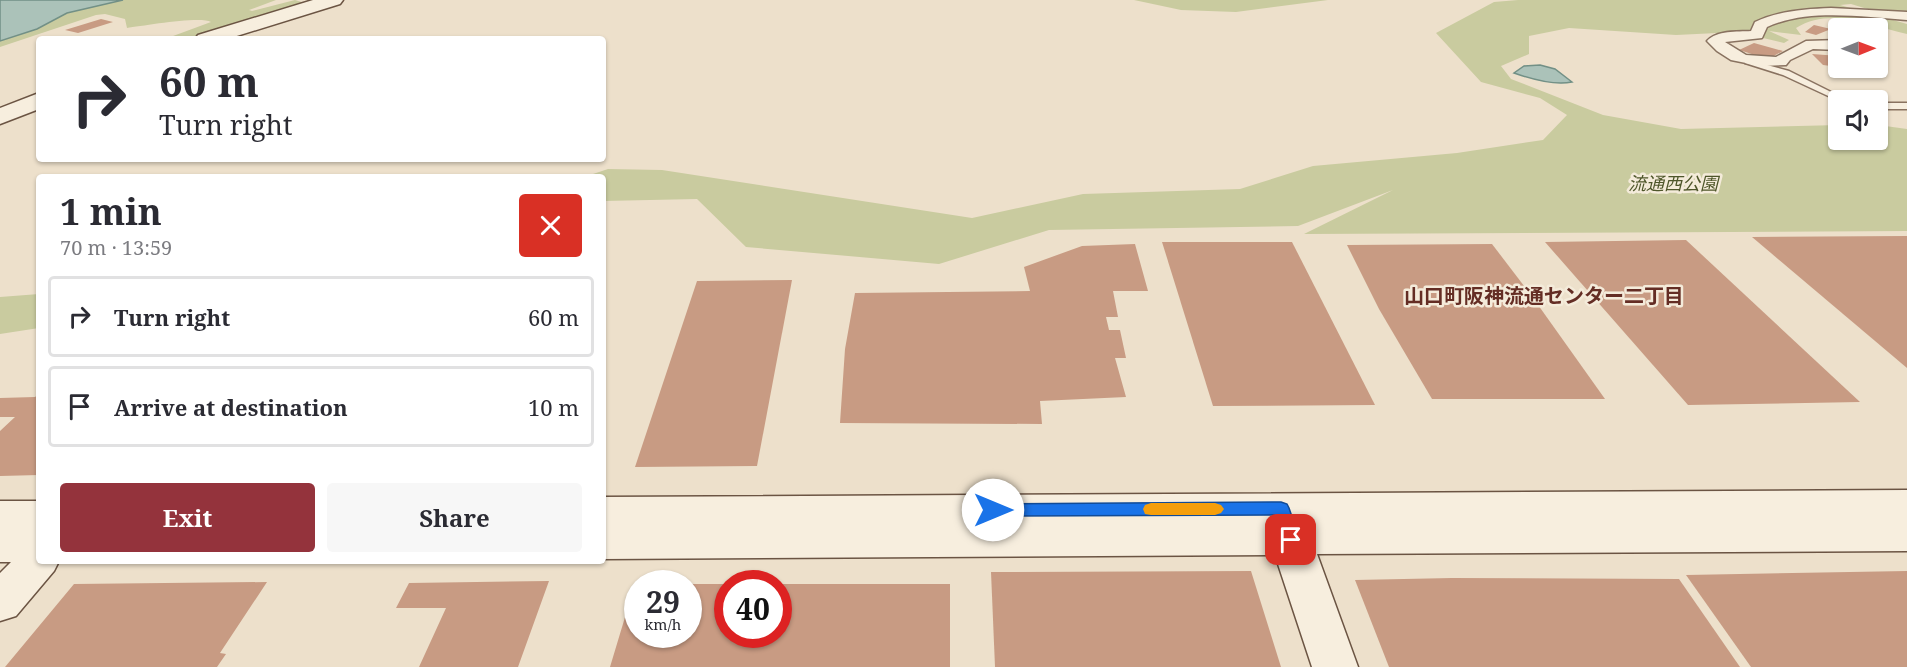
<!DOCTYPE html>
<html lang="en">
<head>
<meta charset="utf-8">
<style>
  body { margin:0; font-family:"Noto Serif","Noto Sans JP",serif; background:#f7f7f7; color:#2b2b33; height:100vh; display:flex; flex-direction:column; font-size:22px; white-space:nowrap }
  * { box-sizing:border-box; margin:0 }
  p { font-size:20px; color:#7c7c81 }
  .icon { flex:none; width:33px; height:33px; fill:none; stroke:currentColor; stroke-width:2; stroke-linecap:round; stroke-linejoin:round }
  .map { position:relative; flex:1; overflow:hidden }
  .panel { position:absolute; left:36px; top:174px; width:570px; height:390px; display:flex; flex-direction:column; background:#fff; border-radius:6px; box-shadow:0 2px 4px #0004 }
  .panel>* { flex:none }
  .top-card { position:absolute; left:36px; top:36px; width:570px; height:126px; border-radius:6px; box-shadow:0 2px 4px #0004; background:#fff; color:#2b2b33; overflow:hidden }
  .needle { width:39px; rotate:89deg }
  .buttons { position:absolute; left:1828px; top:18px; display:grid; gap:12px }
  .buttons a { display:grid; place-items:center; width:60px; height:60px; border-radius:6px; background:#fff; box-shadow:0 2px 4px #0004; font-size:30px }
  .speed { position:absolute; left:624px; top:570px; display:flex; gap:12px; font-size:30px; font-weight:700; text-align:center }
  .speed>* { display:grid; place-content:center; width:78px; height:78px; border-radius:50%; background:#fff; box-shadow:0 2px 4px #0004; line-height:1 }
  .speed small { font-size:15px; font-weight:400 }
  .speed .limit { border:9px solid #d22; background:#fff; color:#111 }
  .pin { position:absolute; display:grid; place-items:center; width:51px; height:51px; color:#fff; margin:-26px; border-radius:12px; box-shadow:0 3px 9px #0006 }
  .me { position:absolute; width:66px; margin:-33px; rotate:90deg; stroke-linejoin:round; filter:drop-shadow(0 0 4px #0008) }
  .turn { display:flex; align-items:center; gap:21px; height:126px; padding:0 24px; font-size:27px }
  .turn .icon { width:78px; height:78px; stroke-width:2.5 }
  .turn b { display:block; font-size:42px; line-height:51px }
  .round { display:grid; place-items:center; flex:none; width:63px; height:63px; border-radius:6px; background:#f7f7f7 }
  .head { display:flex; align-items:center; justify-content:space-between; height:102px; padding:0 24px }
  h1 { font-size:36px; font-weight:700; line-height:45px }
  .cta { display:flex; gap:12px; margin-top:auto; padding:12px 24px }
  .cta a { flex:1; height:69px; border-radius:6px; background:#94333c; color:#fff; font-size:24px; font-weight:700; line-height:69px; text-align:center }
  .cta a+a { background:#f7f7f7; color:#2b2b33 }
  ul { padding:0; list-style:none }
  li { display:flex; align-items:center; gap:18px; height:81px; margin:0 12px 9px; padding:0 12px; border:3px solid #e1e1e2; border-radius:6px }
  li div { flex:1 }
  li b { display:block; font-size:22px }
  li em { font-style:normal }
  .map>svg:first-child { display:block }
</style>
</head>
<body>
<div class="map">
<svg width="1907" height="667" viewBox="0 0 1907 667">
  <rect width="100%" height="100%" fill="#ede0cb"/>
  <!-- green -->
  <g fill="#c9cb9f">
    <path d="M108,0h168l-27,10 3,1 43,-11 10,3 -115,36h-25l46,-17c-11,-6 -68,4 -84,6l-2,-9 -20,-5 -9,1 -96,32v-8l60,-28z"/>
    <path d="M1134,0h194l-92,12 -55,-2z"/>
    <path d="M1518,0h389v21l-56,-17 -11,1 67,19v10c-37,-8 -75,-28 -111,-6l5,7 -32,-4 20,9 -5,3 -46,-11 -62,3 -107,-7 -40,8v18l-28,12 10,13 92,36 78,14 158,-4v15h39v-15l29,4v102l-603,3 89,-44 -95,36 -249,4 -110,34 -193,-17 -49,-48 -94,2v-24h-19l24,-8 54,1 310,48 111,-24 157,-5 73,-23 144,-13 86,-13 24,-25 -27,-17 -59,-16 -45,-49 58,-31z"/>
    <path d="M39,294v34l-39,6v-37z"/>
  </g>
  <!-- water -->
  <g fill="#abc2b9" stroke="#729086" stroke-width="1.5">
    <path d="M0,0h123l-56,13 -30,16 -37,12z"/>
    <path d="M1540,65l15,4 17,13c-18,4 -41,-3 -58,-9l10,-7z"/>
  </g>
  <!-- building -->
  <g fill="#c89b83">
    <path d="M101,19l12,3 -35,11 -13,-3z"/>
    <path d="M1814,25l17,4 -15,6 -11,-3z"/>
    <path d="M1754,43l29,8 -15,8 -29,-9z"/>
    <path d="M1812,54l27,2v11l-16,-2z"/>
    <path d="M1907,236v132l-155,-131z"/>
    <path d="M1686,240l174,162 -172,3 -143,-163z"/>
    <path d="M1162,242h130l83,163 -162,1z"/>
    <path d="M1135,244l13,47h-35l5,26h-12l3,13h11l6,28h-11l11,39 -86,4 2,23 -202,-1 5,-74 10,-56 175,-2 -6,-24 58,-21z"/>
    <path d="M1492,244l39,51 74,104h-173l-53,-90 -32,-64z"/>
    <path d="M792,280l-35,186 -122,1 62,-186z"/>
    <path d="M39,394v81l-39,1v-45l15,-14h-15v-19l35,-1z"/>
    <path d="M1251,571l30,96h-286l-4,-95z"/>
    <path d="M1907,571v96h-156l-65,-92z"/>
    <path d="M1452,578l227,1 61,88h-351l-34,-87z"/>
    <path d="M549,581l-31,86h-99l27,-59h-50l13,-25z"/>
    <path d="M267,582l-47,71 6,1 -9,13h-212l69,-83z"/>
    <path d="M635,584h3v50h50v-50h40v50h50v-50h172v83h-340z"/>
  </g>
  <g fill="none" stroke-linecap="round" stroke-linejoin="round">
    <defs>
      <g id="lane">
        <path d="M1745,59l44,12 58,29 -8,1 -56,-26 -38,-12z"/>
        <rect x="1878" y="103" width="29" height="6"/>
      </g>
      <path id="street" d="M1831,8l76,4v8c-44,-3 -99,-12 -140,7l-5,11 -37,4 21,13 30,2 30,-16 33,-1v10l-26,-1 -23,11 -4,5 -25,1 -30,-6 -14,-9 -10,-10c10,-11 30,-9 44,-10l4,-9c24,-11 49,-13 76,-14z"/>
      <g id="secondary">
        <path d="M313,0h30l-3,4 -113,35h-32l3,-4z"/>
        <path d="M39,93v16l-39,15v-16z"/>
        <path d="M1907,490v61l-590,3 41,113h-46l-37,-112 -672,4v-32l653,-4 -653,4v-30z"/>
        <path d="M0,501h39v60h20l-5,10 -38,45 -16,5v-48l11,-11h-11z"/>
      </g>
    </defs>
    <!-- lane casing -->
    <use href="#lane" stroke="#897260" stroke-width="3"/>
    <!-- street casing -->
    <use href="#street" stroke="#897260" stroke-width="3"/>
    <!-- secondary casing -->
    <use href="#secondary" stroke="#6b5443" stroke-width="3"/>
    <!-- lane -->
    <use href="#lane" fill="#f7eede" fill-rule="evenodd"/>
    <!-- street -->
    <use href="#street" fill="#f7eede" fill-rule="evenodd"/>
    <!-- secondary -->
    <use href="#secondary" fill="#f7eede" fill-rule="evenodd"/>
  </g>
  <!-- route -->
  <path fill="#1a73e8" stroke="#114b97" stroke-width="1.5" d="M1281,502l6,2 2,4 11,32 -3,4 -6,2 -6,-2 -11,-29 -281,1 -6,-2 -2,-4 2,-5 6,-1z"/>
  <!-- slow -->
  <path fill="#f59e0b" d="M1151,503h64l6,2 3,4 -3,4 -6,2h-64l-6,-1 -2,-5 2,-4z"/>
  <g text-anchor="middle" stroke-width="5" stroke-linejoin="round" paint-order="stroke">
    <!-- park labels -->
    <g font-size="18" font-style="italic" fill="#4e562a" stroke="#f4ebda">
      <text x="1673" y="190">流通西公園</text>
    </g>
    <!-- neighbourhood labels -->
    <g font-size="20" font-weight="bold" fill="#642d24" stroke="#f4ebda">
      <text x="1544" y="303">山口町阪神流通センター二丁目</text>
    </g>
  </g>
</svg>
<div class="buttons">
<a><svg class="needle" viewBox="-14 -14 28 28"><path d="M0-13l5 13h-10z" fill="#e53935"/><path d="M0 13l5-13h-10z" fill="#7c7c81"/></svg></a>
<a><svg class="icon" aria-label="sound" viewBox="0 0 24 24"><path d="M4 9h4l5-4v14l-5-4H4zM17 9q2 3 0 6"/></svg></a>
</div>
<div class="speed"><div>29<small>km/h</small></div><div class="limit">40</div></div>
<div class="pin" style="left:1291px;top:540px;background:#d93025"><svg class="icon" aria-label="arrive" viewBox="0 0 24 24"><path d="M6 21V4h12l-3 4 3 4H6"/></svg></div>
<svg class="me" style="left:993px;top:510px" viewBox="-20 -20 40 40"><circle r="19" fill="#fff"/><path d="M0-13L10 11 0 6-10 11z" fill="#1a73e8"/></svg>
<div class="top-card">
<div class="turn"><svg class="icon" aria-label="right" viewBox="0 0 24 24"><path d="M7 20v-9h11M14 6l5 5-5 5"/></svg><div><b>60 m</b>Turn right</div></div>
</div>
<section class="panel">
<div class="head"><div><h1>1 min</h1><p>70 m · 13:59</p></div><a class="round" style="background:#d93025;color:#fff"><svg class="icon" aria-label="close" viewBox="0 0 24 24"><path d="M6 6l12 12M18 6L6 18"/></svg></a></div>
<ul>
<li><svg class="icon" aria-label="right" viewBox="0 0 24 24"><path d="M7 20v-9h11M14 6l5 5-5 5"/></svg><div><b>Turn right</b></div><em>60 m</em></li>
<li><svg class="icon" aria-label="arrive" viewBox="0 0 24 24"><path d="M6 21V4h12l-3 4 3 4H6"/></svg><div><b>Arrive at destination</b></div><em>10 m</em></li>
</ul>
<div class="cta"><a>Exit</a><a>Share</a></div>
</section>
</div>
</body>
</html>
